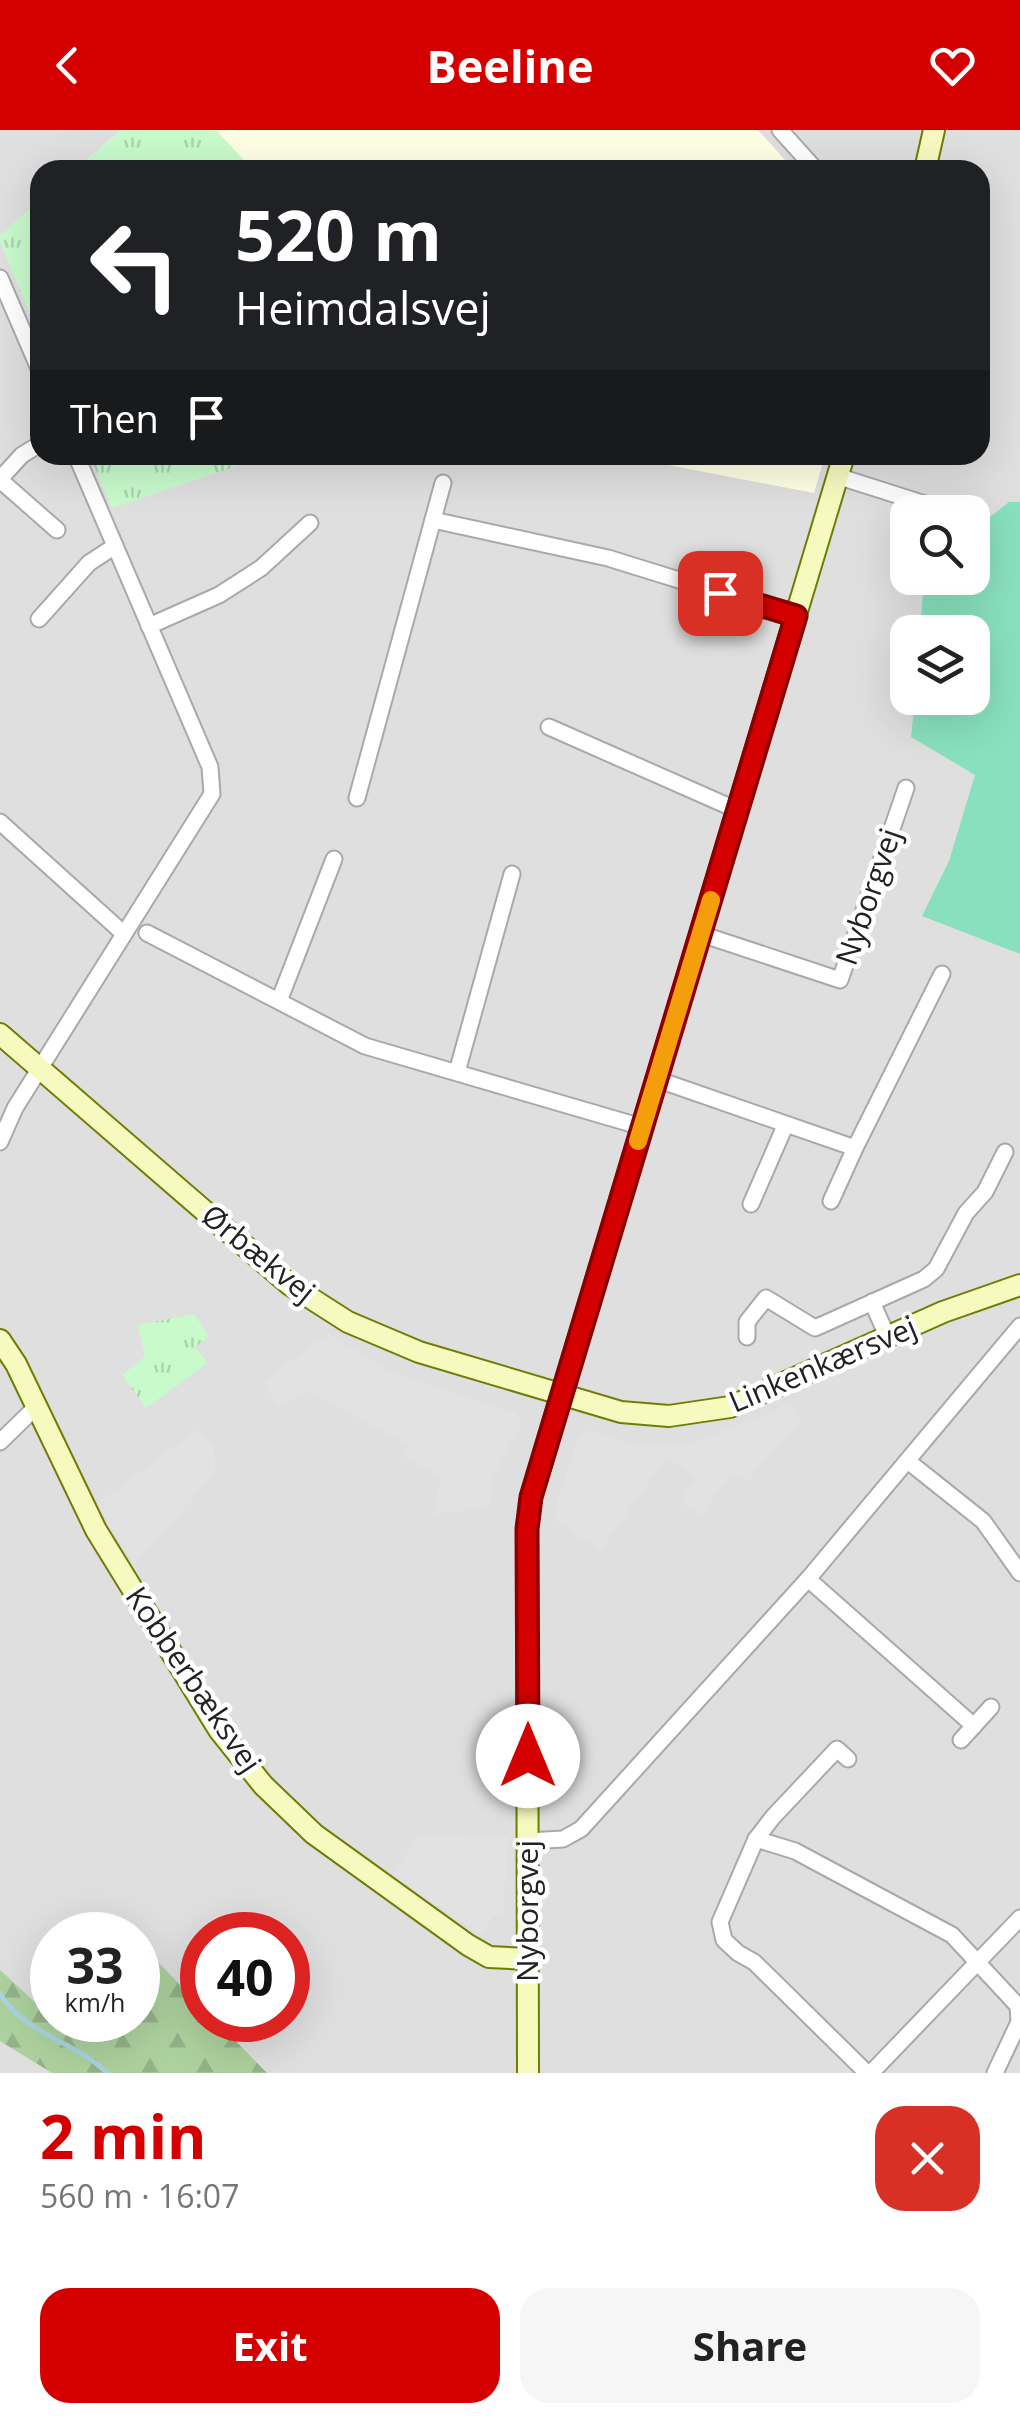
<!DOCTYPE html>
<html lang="en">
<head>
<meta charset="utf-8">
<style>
  body { margin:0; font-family:"Open Sans",sans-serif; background:#f6f6f6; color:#222; height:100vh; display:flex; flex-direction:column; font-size:38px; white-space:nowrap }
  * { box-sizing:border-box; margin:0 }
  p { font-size:32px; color:#767676 }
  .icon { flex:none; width:55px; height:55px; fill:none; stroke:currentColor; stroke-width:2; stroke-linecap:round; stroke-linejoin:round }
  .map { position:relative; height:1943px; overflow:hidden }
  .side { display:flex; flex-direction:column; background:#fff; flex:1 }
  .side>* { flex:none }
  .banner { position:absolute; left:30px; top:30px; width:960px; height:305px; border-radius:30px; box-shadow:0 10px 40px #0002; background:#202124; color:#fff; overflow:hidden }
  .fabs { position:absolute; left:890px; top:365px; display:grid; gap:20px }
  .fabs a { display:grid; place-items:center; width:100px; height:100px; border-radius:20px; background:#fff; box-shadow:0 10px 40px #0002; font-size:50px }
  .speed { position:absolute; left:30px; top:1782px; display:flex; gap:20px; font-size:50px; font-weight:700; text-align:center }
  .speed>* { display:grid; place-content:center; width:130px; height:130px; border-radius:50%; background:#fff; box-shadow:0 10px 40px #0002; line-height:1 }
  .speed small { font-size:25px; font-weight:400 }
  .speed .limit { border:15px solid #d22; background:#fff; color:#111 }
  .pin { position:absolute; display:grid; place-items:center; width:85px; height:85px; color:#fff; margin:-42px; border-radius:20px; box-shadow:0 5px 15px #0006 }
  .me { position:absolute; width:110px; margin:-55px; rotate:0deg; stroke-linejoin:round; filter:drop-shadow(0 0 8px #0008) }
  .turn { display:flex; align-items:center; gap:35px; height:210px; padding:0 40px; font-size:45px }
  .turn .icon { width:130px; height:130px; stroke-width:2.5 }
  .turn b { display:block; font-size:70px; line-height:85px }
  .then { display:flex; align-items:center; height:95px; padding:0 40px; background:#0003; gap:20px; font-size:38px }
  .round { display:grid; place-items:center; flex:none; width:105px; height:105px; border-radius:30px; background:#f6f6f6 }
  .summary { display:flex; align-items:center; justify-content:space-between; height:170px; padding:0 40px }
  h1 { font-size:60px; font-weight:700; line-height:75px; color:#d40000 }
  .primary-button { display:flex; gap:20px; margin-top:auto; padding:20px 40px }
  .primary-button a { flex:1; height:115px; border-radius:30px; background:#d40000; color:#fff; font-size:40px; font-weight:700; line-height:115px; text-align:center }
  .primary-button a+a { background:#f6f6f6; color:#222 }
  header { display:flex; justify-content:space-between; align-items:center; height:130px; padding:0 40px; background:#d40000; color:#fff; font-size:45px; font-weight:700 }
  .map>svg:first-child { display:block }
</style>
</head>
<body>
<header><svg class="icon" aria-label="back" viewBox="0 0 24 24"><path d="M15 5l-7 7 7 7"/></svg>Beeline<svg class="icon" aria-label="heart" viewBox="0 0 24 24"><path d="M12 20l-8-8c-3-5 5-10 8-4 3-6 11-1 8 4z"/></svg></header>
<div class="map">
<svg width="1020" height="1943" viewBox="0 0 1020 1943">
  <defs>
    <pattern id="forest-firs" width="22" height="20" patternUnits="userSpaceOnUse" patternTransform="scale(2.5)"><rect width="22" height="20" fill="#add19e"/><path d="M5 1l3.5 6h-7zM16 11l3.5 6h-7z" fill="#95b388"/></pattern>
    <pattern id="park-tufts" width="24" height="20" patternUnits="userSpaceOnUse" patternTransform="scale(2.5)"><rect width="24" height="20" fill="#c8facc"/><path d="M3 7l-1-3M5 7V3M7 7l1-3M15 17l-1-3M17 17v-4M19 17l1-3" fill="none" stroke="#acd6af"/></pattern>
  </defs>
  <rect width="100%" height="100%" fill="#f2efe9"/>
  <!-- residential -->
  <path fill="#e0dfdf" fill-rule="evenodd" d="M0,0h1020v1943h-1020zM40,40h940v285h-940zM908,382h64v66h-64zM908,502h64v66h-64zM52,1805h86v85h-86zM202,1805h86v85h-86z"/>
  <!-- education -->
  <g fill="#ffffe5">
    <path d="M121,0h637l36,40h-719z"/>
    <path d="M616,325h209l-11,38z"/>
  </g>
  <!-- forest -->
  <path fill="url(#forest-firs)" d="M148,1822l54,55v13h13l52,53h-215l-52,-32v-71l75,69 17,-19h46v-55z"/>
  <!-- park -->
  <g fill="url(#park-tufts)">
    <path d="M121,0h95l37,40h-178z"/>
    <path d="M40,70v138l-40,-96v-7z"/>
    <path d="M89,325h180l-157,53z"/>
    <path d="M194,1184l15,23 -14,10 13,16 -62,45 -24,-33 23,-18 -7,-32z"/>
  </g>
  <!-- pitch -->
  <path fill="#88e0be" d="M1009,372h11v452l-98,-38 27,-55 26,-86 -64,-38 4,-39h57v-66h-52l4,-54h48l1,-52 4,1z"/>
  <!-- parking -->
  <g fill="#e2e2e2">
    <path d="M328,1204l62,37 126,42 5,12 -28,51 -4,32 -55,6 7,-36 -37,-21 5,-11 -99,-54 -33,13 -15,-23z"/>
    <path d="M792,1274l9,15 -54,62 -14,-6 -35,41 -18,-15 16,-22 -29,-21 -67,93 -48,-33 28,-83 10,-5 56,17 38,-1z"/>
    <path d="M198,1299l17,21v24l-81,92 -37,-63z"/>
    <path d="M418,1703l90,4 -5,79h-10l-11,19 -89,-59z"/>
  </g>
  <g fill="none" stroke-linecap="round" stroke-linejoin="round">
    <!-- stream -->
    <path stroke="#aad3df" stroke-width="5" d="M0,1864c26,41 77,48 107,79"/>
    <defs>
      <g id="street">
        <path d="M780,0l36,40"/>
        <path d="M0,148l40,93"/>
        <path d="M837,346l113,36"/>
        <path d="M0,349l22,-24 18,-11"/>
        <path d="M0,350l57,50"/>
        <path d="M433,390l175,38 187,58"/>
        <path d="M39,489l50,-56 26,-17"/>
        <path d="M149,496l70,-31 42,-27 49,-45"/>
        <path d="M549,597l188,83"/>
        <path d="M357,668l86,-315"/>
        <path d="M0,692l123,111"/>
        <path d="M147,803l218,113 277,81"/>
        <path d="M701,804l139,46 66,-192"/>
        <path d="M279,871l55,-142"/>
        <path d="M457,942l55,-198"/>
        <path d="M656,949l199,69 87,-174"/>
        <path d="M0,1012l15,-34 197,-314 -2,-27 -134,-312"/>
        <path d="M831,1071l24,-53"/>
        <path d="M751,1074l34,-78"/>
        <path d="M872,1172l16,36"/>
        <path d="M747,1207v-15l19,-24 49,30 109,-49 12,-10 30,-56 19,-21 20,-40"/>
        <path d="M0,1312l37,-36"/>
        <path d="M909,1332l74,59 37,52"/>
        <path d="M808,1449l166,147"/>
        <path d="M961,1610l30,-33"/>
        <path d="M848,1629l-11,-10 -64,68 -17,22 -36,83 4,18 14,13 16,9 113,111"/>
        <path d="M756,1709l39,12 157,84 66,71 1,16 -24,51"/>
        <path d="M528,1711l35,-2 18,-10 227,-250 212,-253"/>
        <path d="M871,1943l149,-155"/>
      </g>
      <g id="secondary">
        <path d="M925,40l9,-40"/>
        <path d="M0,904l290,251 58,37 71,30 202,60 48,4 61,-9 213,-95 77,-27"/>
        <path d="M0,1210l16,24 80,166 123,200 44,55 51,49 154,111 21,12 40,2"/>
        <path d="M528,1943l-1,-544 4,-32 313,-1042"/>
      </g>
    </defs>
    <!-- street casing -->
    <use href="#street" stroke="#a9a9a9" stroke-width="19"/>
    <!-- secondary casing -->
    <use href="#secondary" stroke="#707d05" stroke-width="24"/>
    <!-- street -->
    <use href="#street" stroke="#fff" stroke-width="15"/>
    <!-- secondary -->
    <use href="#secondary" stroke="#f7fabf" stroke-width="20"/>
  </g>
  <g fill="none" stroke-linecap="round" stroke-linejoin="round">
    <defs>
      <path id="route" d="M528,1626l-1,-227 4,-32 265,-881 -76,-23"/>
    </defs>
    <!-- route casing -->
    <use href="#route" stroke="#8a0000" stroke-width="25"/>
    <!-- route -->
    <use href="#route" stroke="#d40000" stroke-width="18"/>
    <!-- slow -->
    <path stroke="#f59e0b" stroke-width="18" d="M638,1011l73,-241"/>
  </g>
  <g text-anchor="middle" stroke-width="9" stroke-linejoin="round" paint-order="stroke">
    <!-- street labels -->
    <g font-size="30" fill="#222" stroke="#fff">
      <text transform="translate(869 767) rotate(-71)" y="10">Nyborgvej</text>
      <text transform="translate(258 1124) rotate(39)" y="10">Ørbækvej</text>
      <text transform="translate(823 1235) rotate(-23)" y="10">Linkenkærsvej</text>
      <text transform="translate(193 1550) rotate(56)" y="10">Kobberbæksvej</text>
      <text transform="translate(528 1781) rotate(-90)" y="10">Nyborgvej</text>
    </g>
  </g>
</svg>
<div class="fabs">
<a><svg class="icon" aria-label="search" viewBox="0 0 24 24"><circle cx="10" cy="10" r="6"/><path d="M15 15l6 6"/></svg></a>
<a><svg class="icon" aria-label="layers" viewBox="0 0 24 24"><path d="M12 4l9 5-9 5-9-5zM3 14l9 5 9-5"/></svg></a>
</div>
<div class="speed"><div>33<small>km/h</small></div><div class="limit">40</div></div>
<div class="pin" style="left:720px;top:463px;background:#d93025"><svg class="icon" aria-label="arrive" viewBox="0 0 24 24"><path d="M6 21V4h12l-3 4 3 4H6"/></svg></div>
<svg class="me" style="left:528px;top:1626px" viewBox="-20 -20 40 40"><circle r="19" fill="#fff"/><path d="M0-13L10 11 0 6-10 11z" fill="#d40000"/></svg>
<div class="banner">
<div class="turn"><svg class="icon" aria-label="left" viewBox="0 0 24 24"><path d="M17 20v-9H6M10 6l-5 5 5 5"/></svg><div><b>520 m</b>Heimdalsvej</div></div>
<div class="then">Then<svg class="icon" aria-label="arrive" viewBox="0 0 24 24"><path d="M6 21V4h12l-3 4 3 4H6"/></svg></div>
</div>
</div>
<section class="side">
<div class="summary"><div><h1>2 min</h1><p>560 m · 16:07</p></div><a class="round" style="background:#d93025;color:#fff"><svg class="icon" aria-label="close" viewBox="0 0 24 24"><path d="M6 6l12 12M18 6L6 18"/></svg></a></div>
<div class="primary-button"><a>Exit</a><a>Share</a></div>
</section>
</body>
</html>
